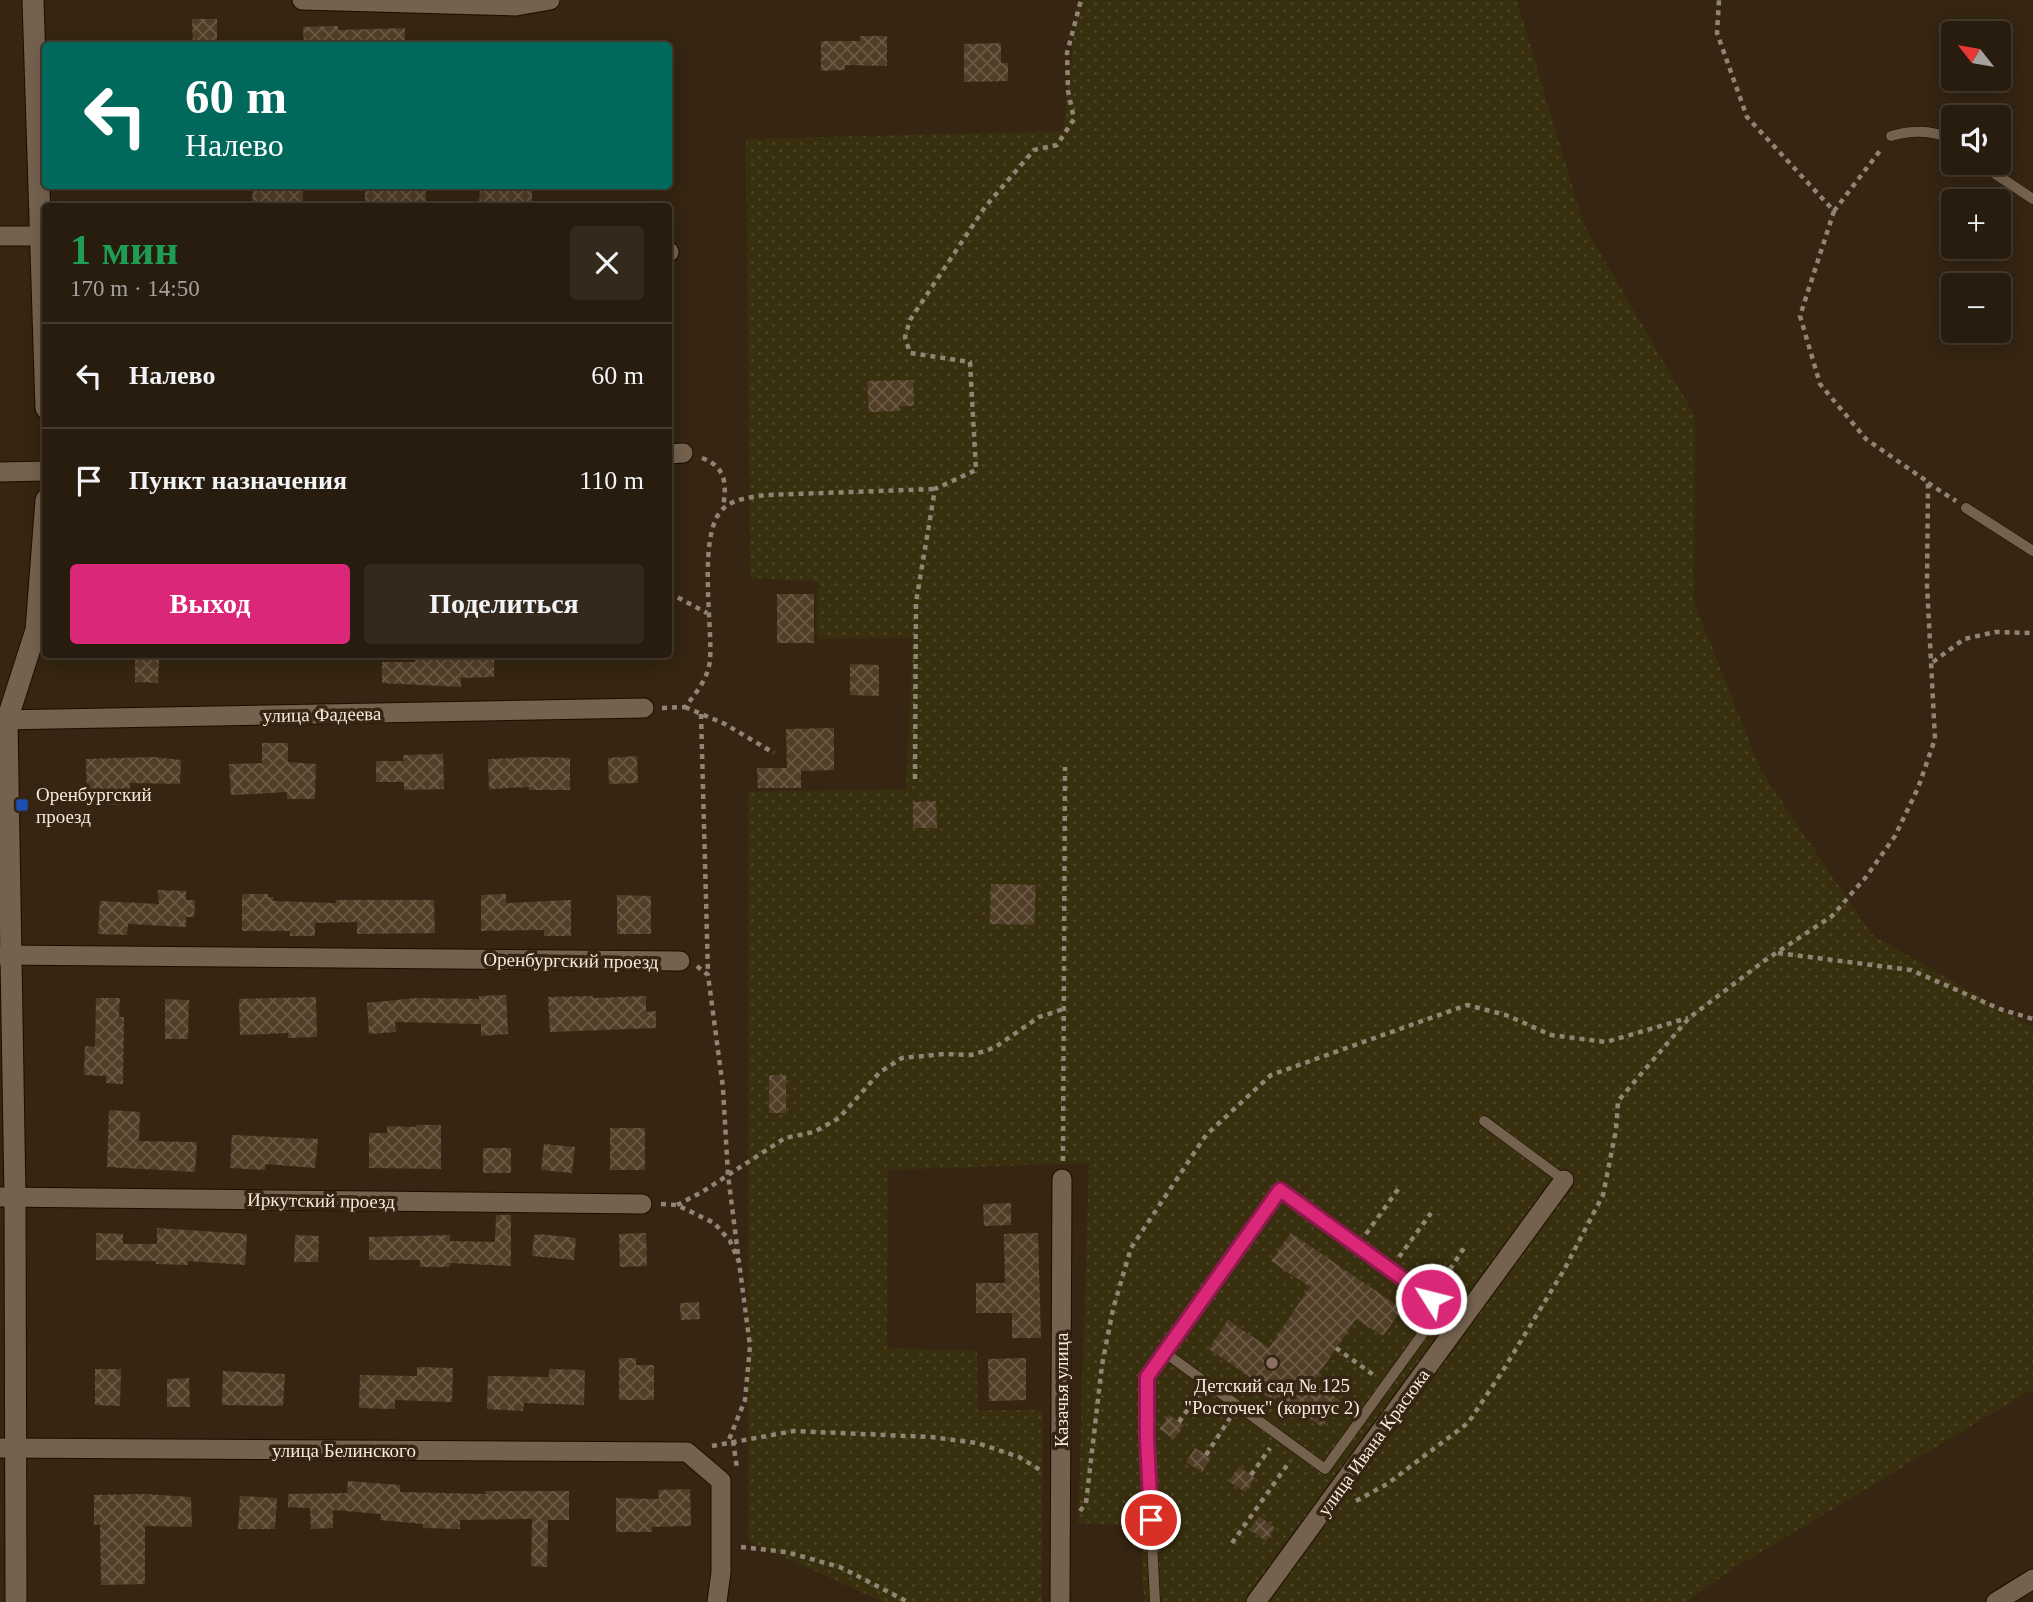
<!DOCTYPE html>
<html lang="ru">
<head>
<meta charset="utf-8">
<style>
  body { margin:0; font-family:Georgia,serif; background:#34291c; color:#f1f3f6; height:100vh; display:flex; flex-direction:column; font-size:26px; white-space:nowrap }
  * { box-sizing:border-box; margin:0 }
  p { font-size:23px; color:#a5a19e }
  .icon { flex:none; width:38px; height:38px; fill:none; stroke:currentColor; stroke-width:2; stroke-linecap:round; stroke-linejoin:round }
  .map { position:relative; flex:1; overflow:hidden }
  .panel { position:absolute; left:42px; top:203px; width:630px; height:455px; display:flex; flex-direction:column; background:#281c0e; border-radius:7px; box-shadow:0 4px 18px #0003,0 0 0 2px #443a2e }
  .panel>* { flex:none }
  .banner { position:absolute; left:42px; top:42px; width:630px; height:147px; border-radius:7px; box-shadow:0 4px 18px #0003,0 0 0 2px #443a2e; background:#00695c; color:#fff; overflow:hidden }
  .needle { width:46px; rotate:301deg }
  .fabs { position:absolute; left:1941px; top:21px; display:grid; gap:14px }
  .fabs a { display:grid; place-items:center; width:70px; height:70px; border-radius:7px; background:#281c0e; box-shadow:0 4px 18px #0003,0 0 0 2px #443a2e; font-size:35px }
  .pin { position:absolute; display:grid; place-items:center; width:60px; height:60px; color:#fff; margin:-30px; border:4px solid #fff; border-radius:50%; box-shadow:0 2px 7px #0007 }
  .me { position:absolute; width:77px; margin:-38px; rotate:306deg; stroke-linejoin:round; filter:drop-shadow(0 0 5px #0008) }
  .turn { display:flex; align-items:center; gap:24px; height:147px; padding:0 28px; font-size:32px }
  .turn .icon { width:91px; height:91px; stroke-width:2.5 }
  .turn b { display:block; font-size:49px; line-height:60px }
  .round { display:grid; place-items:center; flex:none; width:74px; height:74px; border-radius:7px; background:#34291c }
  .head { display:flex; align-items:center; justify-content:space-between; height:119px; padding:0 28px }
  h1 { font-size:42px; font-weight:700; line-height:52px; color:#1e9e55 }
  .action { display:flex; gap:14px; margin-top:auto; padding:14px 28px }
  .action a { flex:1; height:80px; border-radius:7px; background:#db2777; color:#fff; font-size:28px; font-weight:700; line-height:80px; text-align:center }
  .action a+a { background:#34291c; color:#f1f3f6 }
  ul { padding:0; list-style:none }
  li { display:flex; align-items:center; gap:21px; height:105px; padding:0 28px; border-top:2px solid #443a2e }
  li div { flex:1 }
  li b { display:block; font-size:26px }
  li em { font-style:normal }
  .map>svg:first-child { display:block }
</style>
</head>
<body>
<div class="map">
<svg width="2033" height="1602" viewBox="0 0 2033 1602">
  <defs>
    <pattern id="sand-dots" width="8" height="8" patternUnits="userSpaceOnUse" patternTransform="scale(1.75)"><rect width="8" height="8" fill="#382f0f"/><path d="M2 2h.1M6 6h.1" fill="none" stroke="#4c4326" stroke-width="1.8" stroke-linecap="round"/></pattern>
    <pattern id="building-cross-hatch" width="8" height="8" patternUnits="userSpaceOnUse" patternTransform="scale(1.75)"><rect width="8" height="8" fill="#513e27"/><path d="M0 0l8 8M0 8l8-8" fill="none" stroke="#6b5a46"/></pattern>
  </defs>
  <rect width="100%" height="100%" fill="#352512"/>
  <!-- sand -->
  <path fill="url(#sand-dots)" d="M1078,0h439l66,223 112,193 -1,186 67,168 110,164 162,94v361l-300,180 -47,33h-542l-4,-76 -62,-3 11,-360 -201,7 -1,178 90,3 1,59h65l-1,192h-159l-135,-61v-749l158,-3 7,-151 -96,1 1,-57 -68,-4 -4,-439 317,-8z"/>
  <!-- building -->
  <g fill="url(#building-cross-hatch)">
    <path d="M192,19h25v27h-24z"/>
    <path d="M338,26v4l67,-2v18h-101l-1,-19z"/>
    <path d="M860,36h27v30l-42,-1v5l-24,1v-30h39z"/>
    <path d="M1001,43v20h7v18l-44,1v-38z"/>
    <path d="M253,186h50v20h-51z"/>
    <rect x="365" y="186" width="61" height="20"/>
    <path d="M480,186h52v20h-53z"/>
    <path d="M913,380l1,26h-15v5l-30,1 -2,-31z"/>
    <rect x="777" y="594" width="37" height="49"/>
    <path d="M415,654h79v23l-33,1v9l-79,-4v-21h33z"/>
    <path d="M135,659l24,1 -1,23 -23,-1z"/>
    <path d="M850,664l29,1v31l-29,-1z"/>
    <path d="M834,728v42l-33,1v17h-43l-1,-20h30l-1,-39z"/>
    <path d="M262,743h26v19l28,2 -1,35h-28v-7l-56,3 -2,-31 33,-1z"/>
    <path d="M443,754l1,35 -40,1v-8h-28v-21h28l-1,-6z"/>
    <path d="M637,756l1,27 -29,1 -1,-26z"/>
    <path d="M153,757l28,3 -1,24 -50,-1v21l-22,1v-4h-21l-1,-42z"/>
    <path d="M539,757l31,1v32h-41v-3l-40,2 -1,-30z"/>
    <path d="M936,801l1,27h-24v-26z"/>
    <path d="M991,884l45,1 -2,40 -44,-1z"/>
    <path d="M158,890l28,1v9h9l-1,17h-8v10l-58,-3 -1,11 -29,-1 2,-33 59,3z"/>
    <path d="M242,894h26v3h5v4l63,2v-3h98l1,33 -78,1v-12l-42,1v13h-25v-5h-48z"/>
    <path d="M506,894v9l65,-3v36h-27v-6l-63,1v-36z"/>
    <path d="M617,895l34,1v38h-34z"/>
    <path d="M506,995l2,39 -27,2v-12l-86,-2 1,10 -27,2 -2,-31 49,-5 63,1v-3z"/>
    <path d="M593,996v2l53,-2v16l10,-1v17l-106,4 -2,-35z"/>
    <path d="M316,997l1,40 -29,1v-5l-48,2 -1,-36z"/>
    <path d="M96,998h24l-1,19h5l-1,67 -17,-1v-7l-22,-1 1,-29 10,1z"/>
    <path d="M165,999l24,1 -1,39h-23z"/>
    <rect x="769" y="1075" width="17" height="38"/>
    <path d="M109,1110l31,2 -1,29 58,1 -2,30 -88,-5z"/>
    <path d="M417,1125h24v44l-72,-1v-35h18v-7l29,1z"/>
    <rect x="610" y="1128" width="35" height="42"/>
    <path d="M232,1135l86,4 -3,29 -49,-4 -1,6 -35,-2z"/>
    <path d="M544,1144l31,3 -3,26 -31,-3z"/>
    <rect x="483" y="1148" width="28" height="25"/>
    <path d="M1011,1203v22l-27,1 -1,-22z"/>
    <path d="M496,1215h15v51l-61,-3v4h-30v-7h-51v-23l81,-2v6l45,1z"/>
    <path d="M157,1228l90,6 -2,31 -57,-4v4l-32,-1v-3l-60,-1v-27l27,1v10h34z"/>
    <path d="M646,1233l1,33 -27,1 -1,-33z"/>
    <path d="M1038,1233l3,105h-29v-25h-36v-30h29l-1,-49z"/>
    <path d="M1291,1233l111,76 -19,27 -27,-17 -43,63 28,19 -19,26 -45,-31 -3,5 -27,-18 4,-5 -42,-29 19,-29 41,28 41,-61 -39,-26z"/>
    <path d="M539,1234l37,4 -2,22 -42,-4 2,-21z"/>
    <path d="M295,1235l24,1 -1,26h-24z"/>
    <path d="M699,1302l1,17 -19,1 -1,-17z"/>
    <path d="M619,1358h17v7h18v35h-35z"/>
    <path d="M1026,1358v42l-37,1 -1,-42z"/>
    <path d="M417,1367l36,1 -1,34 -57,-2v9l-36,-1 1,-33 57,1z"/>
    <path d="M95,1369h26l-1,37 -25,-1z"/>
    <path d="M549,1369l36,1 -1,35 -60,-2 -1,8 -36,-2 1,-33 61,1z"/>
    <path d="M223,1371l62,3 -2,32 -61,-1z"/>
    <path d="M189,1378l1,29h-23v-28z"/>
    <path d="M1169,1415l15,10 -10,14 -15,-10z"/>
    <path d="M1195,1448l16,10 -9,14 -16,-10z"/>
    <path d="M1239,1467l16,11 -10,14 -16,-11z"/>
    <path d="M348,1481l52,4v7l86,2 -1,-3h84v29h-21l-1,47 -16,-1 1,-47 -72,1v9l-37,-1v-4l-43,-4 1,-6 -48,-4v18l-22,1 -1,-21 -22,-1v-13l59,-1z"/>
    <path d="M690,1489l1,37 -39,1v5h-36v-34l43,1 -1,-9z"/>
    <path d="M144,1494l47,3 1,30 -47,-1v58l-44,1 -1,-61 -6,1v-30z"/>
    <path d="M240,1496l37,2 -2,31h-37z"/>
    <path d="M1259,1516l16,12 -9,13 -16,-11z"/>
  </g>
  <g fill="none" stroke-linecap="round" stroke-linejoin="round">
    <defs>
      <g id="lane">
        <path d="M1891,136c21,-6 43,-6 62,4"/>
        <path d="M1979,163l54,36"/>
        <path d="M1966,508l67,43"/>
        <path d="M1484,1121l80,59"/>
        <path d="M1155,1602l-8,-164v-61l17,-25 117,-162 161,117 -117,162 -161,-117"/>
      </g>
      <g id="street">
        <path d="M302,0l214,6 34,-6"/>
        <path d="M0,236h46"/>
        <path d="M668,252h1"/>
        <path d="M668,454l15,-1"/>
        <path d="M0,472l46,-1"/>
        <path d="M0,720l644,-12"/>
        <path d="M0,955l680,6"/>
        <path d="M0,1197l642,7"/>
        <path d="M0,1448l687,4 34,29v91l-4,30"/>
        <path d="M1060,1602l2,-423"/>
        <path d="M1256,1602l308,-422"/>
        <path d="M1996,1602l37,-23"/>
      </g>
      <g id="secondary">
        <path d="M33,0l13,408"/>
        <path d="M16,1602l-1,-405 -8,-477 29,-90 10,-130"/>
      </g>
    </defs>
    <!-- lane casing -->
    <use href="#lane" stroke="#1c0d00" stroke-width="11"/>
    <!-- street casing -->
    <use href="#street" stroke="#1c0d00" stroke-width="21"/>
    <!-- secondary casing -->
    <use href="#secondary" stroke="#1c0d00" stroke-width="23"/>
    <!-- path -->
    <g stroke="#928475" stroke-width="4.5" stroke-dasharray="5 5" stroke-linecap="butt">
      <path d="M1834,211l48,-63"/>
      <path d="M702,458c24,9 25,26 21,49"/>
      <path d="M1928,483l28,18"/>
      <path d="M668,597h9l30,16"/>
      <path d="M1933,662l31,-23 31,-7 38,1"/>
      <path d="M685,707l40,17 49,29"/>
      <path d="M662,708l23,-1c11,-14 23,-28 25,-47 3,-34 -14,-131 15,-153 12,-9 27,-10 41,-12l169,-6"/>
      <path d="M701,714l7,260"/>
      <path d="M915,779l1,-177 19,-113 41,-19 -6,-108 -60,-9 -5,-16 5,-17 75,-113 49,-57 23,-5 17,-26 -6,-28 -1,-38 14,-53"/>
      <path d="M1778,953l133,17 89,39 33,10"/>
      <path d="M697,966l11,9 15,113 5,87 11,87"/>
      <path d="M1063,1161l2,-394"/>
      <path d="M661,1204l16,1 37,18 16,18 9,21 11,84 -5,54 -17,42"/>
      <path d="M677,1205l25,-13 83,-54 29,-6 25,-14 41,-46 22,-14 42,-4 27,1 23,-7 45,-31 25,-8"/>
      <path d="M1366,1234l33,-46"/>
      <path d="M1399,1257l32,-44"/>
      <path d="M1439,1286l25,-38"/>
      <path d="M1336,1348l39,28"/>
      <path d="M1179,1422l19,-27"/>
      <path d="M733,1441l4,27"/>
      <path d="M712,1446l82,-15 137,6 46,6 42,14 23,14"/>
      <path d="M1206,1455l24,-37"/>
      <path d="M1251,1475l19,-27"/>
      <path d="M1356,1501l31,-17 81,-61 34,-51 62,-102 39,-75 13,-65 2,-29 71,-83 75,-57 68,-45 34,-39 29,-41 23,-48 17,-49 -8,-154 1,-103 -62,-43 -46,-55 -20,-68 34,-105 -87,-94 -30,-84 2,-33"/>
      <path d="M1080,1511l6,-8 16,-138 11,-56 18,-61 75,-113 65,-60 196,-70 39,10 45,20 55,7 82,-24"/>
      <path d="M1232,1543l58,-82"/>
      <path d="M741,1547l45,5 54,15 68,35"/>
    </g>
    <!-- lane -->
    <use href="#lane" stroke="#74624e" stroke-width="10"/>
    <!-- street -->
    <use href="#street" stroke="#74624e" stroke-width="19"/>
    <!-- secondary -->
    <use href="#secondary" stroke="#74624e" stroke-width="21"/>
  </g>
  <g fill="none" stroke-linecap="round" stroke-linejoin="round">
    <defs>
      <path id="route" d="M1151,1520l-4,-82v-61l133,-187 151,109"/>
    </defs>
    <!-- route casing -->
    <use href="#route" stroke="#8e194d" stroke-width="18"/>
    <!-- route -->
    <use href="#route" stroke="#db2777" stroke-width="12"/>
  </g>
  <!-- markers -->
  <rect fill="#1a4fb4" stroke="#352512" stroke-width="2.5" x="15" y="798" width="14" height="14" rx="3.5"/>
  <circle fill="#8d6e63" stroke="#352512" stroke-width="2.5" cx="1272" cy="1363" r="7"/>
  <g text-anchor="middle" stroke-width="7" stroke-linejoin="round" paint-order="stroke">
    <!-- street labels -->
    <g font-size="19" fill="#f5eadf" stroke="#352512">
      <text transform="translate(322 714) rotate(-1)" y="7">улица Фадеева</text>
      <text transform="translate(571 960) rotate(1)" y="7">Оренбургский проезд</text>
      <text transform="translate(321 1200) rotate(1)" y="7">Иркутский проезд</text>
      <text transform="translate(1061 1390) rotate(-90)" y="7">Казачья улица</text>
      <text transform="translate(1373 1442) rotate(-54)" y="7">улица Ивана Красюка</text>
      <text x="344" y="1457">улица Белинского</text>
    </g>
    <!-- poi labels -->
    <g font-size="19" fill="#f5eadf" stroke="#352512" text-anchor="start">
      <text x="36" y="801">Оренбургский<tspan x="36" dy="22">проезд</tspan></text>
      <text x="1272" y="1392" text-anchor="middle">Детский сад № 125<tspan x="1272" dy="22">"Росточек" (корпус 2)</tspan></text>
    </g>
  </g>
</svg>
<div class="fabs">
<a><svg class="needle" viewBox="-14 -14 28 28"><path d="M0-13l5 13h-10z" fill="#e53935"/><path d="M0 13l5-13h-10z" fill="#a5a19e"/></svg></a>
<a><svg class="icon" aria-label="sound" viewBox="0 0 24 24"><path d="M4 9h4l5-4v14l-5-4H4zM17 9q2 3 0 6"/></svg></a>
<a>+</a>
<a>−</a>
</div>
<div class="pin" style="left:1151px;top:1520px;background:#d93025"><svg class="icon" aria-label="arrive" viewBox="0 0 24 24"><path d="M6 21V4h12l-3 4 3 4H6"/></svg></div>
<svg class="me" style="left:1431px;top:1299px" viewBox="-20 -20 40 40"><circle r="17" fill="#db2777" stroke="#fff" stroke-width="3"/><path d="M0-11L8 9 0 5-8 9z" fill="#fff"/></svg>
<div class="banner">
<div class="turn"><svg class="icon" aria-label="left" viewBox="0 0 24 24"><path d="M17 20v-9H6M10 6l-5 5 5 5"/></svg><div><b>60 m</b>Налево</div></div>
</div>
<section class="panel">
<div class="head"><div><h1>1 мин</h1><p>170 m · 14:50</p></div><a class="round"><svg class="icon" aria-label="close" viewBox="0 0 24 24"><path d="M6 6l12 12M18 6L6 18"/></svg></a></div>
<ul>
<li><svg class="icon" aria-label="left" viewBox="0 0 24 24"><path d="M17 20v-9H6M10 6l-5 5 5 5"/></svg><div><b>Налево</b></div><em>60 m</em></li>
<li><svg class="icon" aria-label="arrive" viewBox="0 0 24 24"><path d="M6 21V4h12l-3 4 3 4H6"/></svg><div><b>Пункт назначения</b></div><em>110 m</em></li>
</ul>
<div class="action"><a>Выход</a><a>Поделиться</a></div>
</section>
</div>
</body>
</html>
